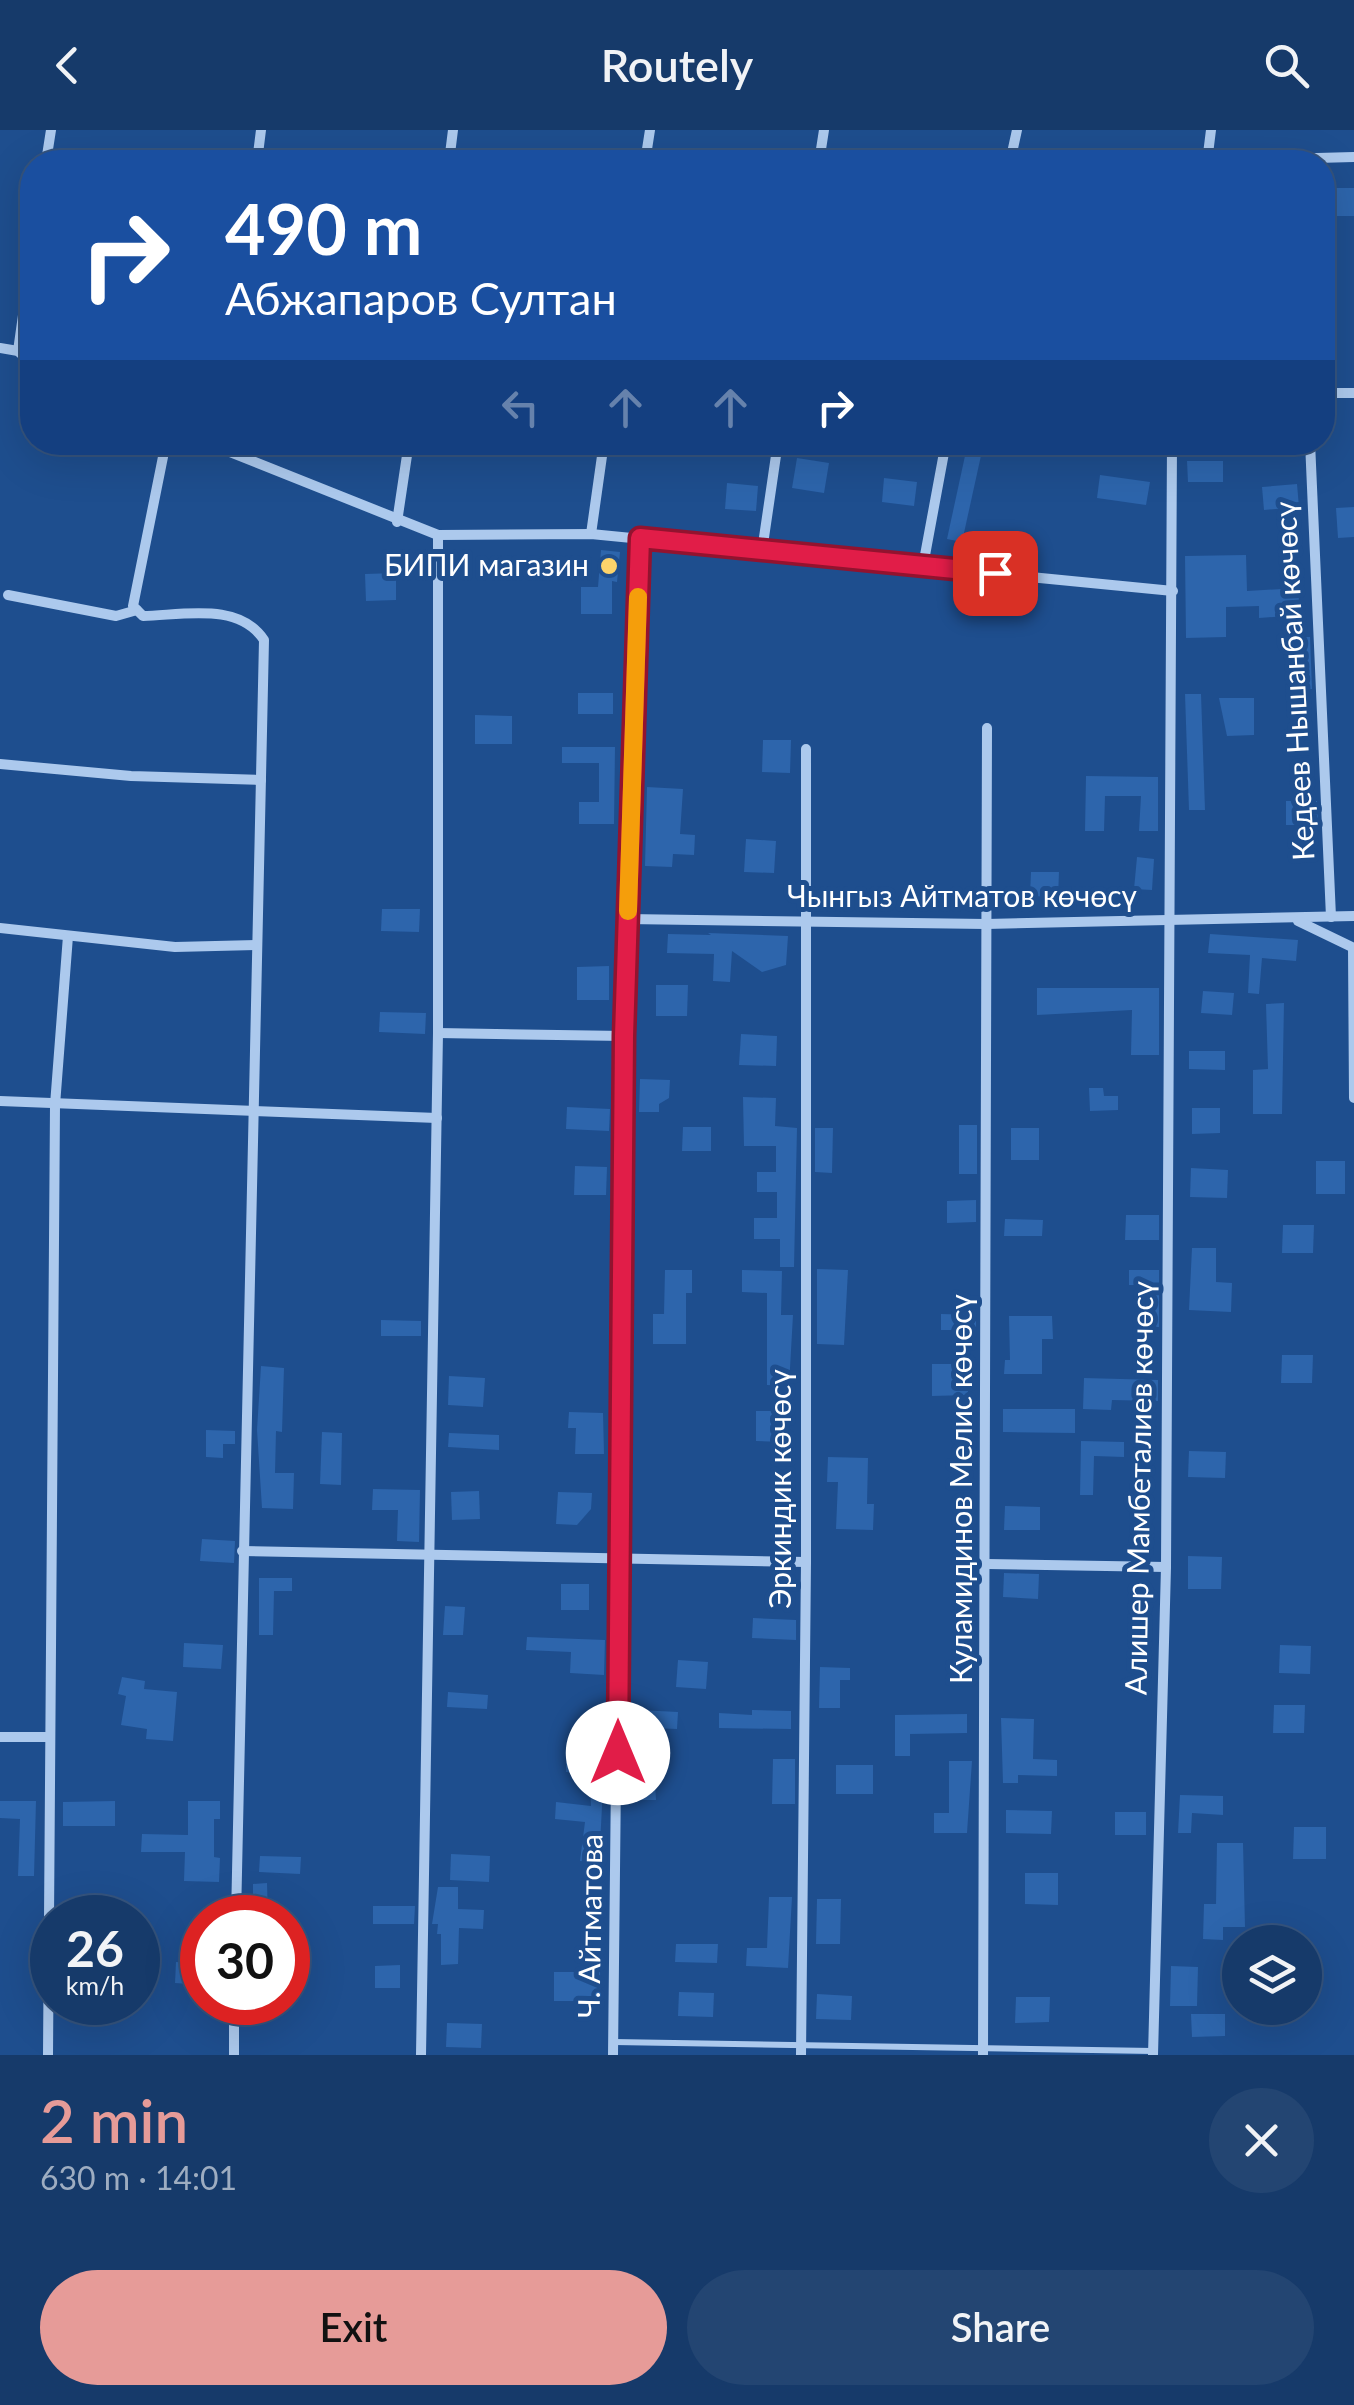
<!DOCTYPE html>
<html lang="en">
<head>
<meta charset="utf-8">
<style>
  body { margin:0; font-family:Lato,sans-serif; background:#234572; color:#f1f3f6; height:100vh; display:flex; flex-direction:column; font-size:38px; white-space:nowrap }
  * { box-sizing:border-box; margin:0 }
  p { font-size:32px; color:#9eadc1 }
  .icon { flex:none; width:55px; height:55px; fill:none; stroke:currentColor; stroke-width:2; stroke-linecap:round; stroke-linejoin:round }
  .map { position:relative; height:1925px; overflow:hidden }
  .side { display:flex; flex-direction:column; background:#163a6a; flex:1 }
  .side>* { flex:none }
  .top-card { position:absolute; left:20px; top:20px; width:1315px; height:305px; border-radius:40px; box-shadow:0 10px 40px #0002,0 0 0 2px #35547e; background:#1a4fa0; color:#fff; overflow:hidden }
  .buttons { position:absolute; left:1222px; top:1795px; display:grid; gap:20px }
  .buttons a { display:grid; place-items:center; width:100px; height:100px; border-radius:50%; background:#163a6a; box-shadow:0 10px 40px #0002,0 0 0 2px #35547e; font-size:50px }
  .speed { position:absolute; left:30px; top:1765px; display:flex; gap:20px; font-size:50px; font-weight:700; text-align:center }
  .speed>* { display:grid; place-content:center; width:130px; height:130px; border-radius:50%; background:#163a6a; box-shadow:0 10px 40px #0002,0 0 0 2px #35547e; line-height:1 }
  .speed small { font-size:25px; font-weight:400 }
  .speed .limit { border:15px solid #d22; background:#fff; color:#111 }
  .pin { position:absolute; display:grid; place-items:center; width:85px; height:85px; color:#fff; margin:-42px; border-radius:20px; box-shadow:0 5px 15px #0006 }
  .me { position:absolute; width:110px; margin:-55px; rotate:0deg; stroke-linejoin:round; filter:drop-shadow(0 0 8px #0008) }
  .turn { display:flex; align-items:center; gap:35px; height:210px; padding:0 40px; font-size:45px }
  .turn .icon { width:130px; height:130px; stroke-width:2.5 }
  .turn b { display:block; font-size:70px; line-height:85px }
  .lanes { display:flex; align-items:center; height:95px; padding:0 40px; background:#0003; justify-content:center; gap:50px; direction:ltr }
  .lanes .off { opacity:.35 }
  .round { display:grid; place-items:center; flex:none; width:105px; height:105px; border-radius:52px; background:#234572 }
  .head { display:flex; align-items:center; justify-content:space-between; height:170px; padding:0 40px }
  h1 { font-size:60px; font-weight:600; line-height:75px; color:#e69b98 }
  .cta { display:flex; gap:20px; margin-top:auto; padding:20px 40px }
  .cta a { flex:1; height:115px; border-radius:60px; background:#e69b98; color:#111; font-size:40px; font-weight:600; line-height:115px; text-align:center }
  .cta a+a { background:#234572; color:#f1f3f6 }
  header { display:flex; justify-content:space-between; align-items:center; height:130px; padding:0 40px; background:#163a6a; font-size:45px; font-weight:600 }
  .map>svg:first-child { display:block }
</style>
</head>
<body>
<header><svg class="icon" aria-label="back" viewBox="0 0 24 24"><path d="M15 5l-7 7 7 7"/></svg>Routely<svg class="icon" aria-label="search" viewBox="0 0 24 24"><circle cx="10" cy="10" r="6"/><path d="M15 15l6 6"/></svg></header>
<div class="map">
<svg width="1354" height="1925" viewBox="0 0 1354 1925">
  <rect width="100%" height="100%" fill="#1e4e8e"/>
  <!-- building -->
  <g fill="#2d65ac">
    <rect x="1330" y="58" width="24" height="28"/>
    <path d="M968,312h16l-22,100 -15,-3z"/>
    <path d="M797,328l32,5 -5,30 -32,-5z"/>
    <path d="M1187,331h36v21h-35z"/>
    <path d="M1100,345l50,7 -4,23 -49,-7z"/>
    <path d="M884,348l33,4 -3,24 -32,-4z"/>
    <path d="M727,353l31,3 -2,25 -31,-2z"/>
    <path d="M1297,354l2,23 -35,3 -2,-23z"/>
    <path d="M1354,377v30l-16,1 -2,-30z"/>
    <path d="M601,420l19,2 -3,30 -5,-1v33h-31v-27h17z"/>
    <path d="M1246,425l1,36 51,-3 2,27 -41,3v-12l-33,1v30l-40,1 -1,-82z"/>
    <path d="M396,443v27l-30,1 -1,-27z"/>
    <path d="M1297,507h13l2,52 -13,1z"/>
    <rect x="578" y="563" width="35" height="21"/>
    <path d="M1185,564h16l4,116h-16z"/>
    <path d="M1219,568h35v37l-27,1z"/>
    <path d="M475,585l37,1v28h-37z"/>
    <path d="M763,610h28l-1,33 -28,-1z"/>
    <path d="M562,617h53l-1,77h-35v-22h20v-39h-37z"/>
    <path d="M1086,646l72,1v54h-19l2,-35h-36l-1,35h-19z"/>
    <path d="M647,657l36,2 -3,45 15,1 -1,20 -21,-1 -1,13 -27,-1z"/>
    <path d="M1286,671h31l1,24h-32z"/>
    <path d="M746,709l30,2 -2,32 -30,-1z"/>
    <path d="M1137,727l17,2 -2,31 -18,-1z"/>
    <path d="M1031,742h28l-1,25 -28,-1z"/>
    <path d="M382,779h38l-1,23 -38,-1z"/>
    <path d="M708,803l80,3 -2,29 -24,7 -30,-21 -2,31 -17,-1 1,-27 -47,-1 1,-19 43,1z"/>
    <path d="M1210,804l88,6 -2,21 -34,-3 -3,36 -11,-1 2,-38 -42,-2z"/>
    <path d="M609,836v34h-32v-33z"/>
    <path d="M656,855h32l-1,31h-31z"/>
    <path d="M1037,858h122v67h-28l1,-45 -95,5z"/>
    <path d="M1203,861l31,2 -2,22 -31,-2z"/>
    <path d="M1284,873l-2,111h-29v-44l15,-1 -2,-65z"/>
    <path d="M380,882l46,1 -1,21 -46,-2z"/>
    <path d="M741,904l36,2 -1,30 -37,-1z"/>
    <path d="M1189,921h36v19l-36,-1z"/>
    <path d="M640,949l30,1 -1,18 -10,6v8h-20z"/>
    <path d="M1089,958h14l1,8h14v14l-28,1z"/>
    <path d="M743,967l33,1 -1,28 22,2 -3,139h-14v-28h-26v-21h23v-26h-20v-20h19v-26h-32z"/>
    <path d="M567,977l43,2 -1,22 -43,-2z"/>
    <path d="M1192,978h28v25l-28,1z"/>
    <rect x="959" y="995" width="18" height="49"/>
    <path d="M683,997h28v24h-29z"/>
    <path d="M815,998h18l-1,45 -17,-1z"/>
    <rect x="1011" y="998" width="28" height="32"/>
    <rect x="1316" y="1031" width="29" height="33"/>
    <path d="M575,1036l32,1 -1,28h-32z"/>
    <path d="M1191,1038l37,2 -1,28 -37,-1z"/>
    <path d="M976,1070v22l-29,1v-22z"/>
    <path d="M1126,1085h33v25h-34z"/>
    <path d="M1005,1089l38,1 -1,16h-38z"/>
    <path d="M1283,1095h31l-1,28h-31z"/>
    <path d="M1192,1118h24v34l16,1 -1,29 -42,-2z"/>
    <path d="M817,1139l31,1 -4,75 -27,-1z"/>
    <path d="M665,1140h27v23h-6v51h-33v-30h11z"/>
    <path d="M742,1140l40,1 -1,44h12l-4,71 -22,-1v-92l-25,-1z"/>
    <path d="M1129,1140h30v57h-23v-15h11v-27h-18z"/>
    <path d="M941,1184l35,1v15h-35z"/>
    <path d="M1009,1186h43l1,23h-11v35h-38l1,-14h5z"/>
    <path d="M381,1190l40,1v15h-40z"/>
    <path d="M1282,1225h31l-1,28h-31z"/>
    <path d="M932,1234h36v31l-36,1z"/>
    <path d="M261,1236l23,2 -2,64 -6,-1 -1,42h19l-1,36 -31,-1 -5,-78z"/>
    <path d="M449,1246l36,2 -2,29 -35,-2z"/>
    <path d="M1084,1248l74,2v21l-46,-1 -1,10 -28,-1z"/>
    <path d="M1003,1279h72v24l-72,-1z"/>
    <path d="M756,1281h28l-1,31 -27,-1z"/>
    <path d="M569,1282l34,1 1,41h-29l1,-26h-8z"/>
    <path d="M206,1300l29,1v13h-12v14l-17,-1z"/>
    <path d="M322,1302l20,1 -1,52 -21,-1z"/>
    <path d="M449,1303l50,2v15l-51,-3z"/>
    <path d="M1081,1311l43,1v15l-30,-1 -1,39h-13z"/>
    <path d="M1189,1321l37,1 -1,26 -37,-1z"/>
    <path d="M828,1327l40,1 -1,46h7l-1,26 -37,-1 2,-47h-11z"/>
    <path d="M373,1359l47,1 -1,52 -22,-1 1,-31h-26z"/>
    <path d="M479,1361l1,28 -28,1 -1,-28z"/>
    <path d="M558,1362l34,1 -1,16 -14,16 -21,-1z"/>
    <path d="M1005,1376l35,1v23h-36z"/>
    <path d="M202,1409l33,2 -1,22 -34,-2z"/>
    <path d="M1188,1426l34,1 -1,32h-33z"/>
    <path d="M1004,1443l35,1 -1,25 -35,-2z"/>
    <path d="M259,1448h33v13h-18l-1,44h-14z"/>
    <rect x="561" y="1454" width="28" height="26"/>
    <path d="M445,1476l20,1 -2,28h-20z"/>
    <path d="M753,1488l43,2v20l-44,-2z"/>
    <path d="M527,1507l78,3 -1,35 -34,-2 1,-21 -45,-2z"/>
    <path d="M184,1513l39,2 -2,24 -38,-2z"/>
    <path d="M1280,1515l31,1 -1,28 -31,-1z"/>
    <path d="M678,1530l30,2 -2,27 -30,-2z"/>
    <path d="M820,1537l30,1v12h-10v28h-21z"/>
    <path d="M122,1547l23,4 -1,8 33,3 -4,49 -27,-2 1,-10 -26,-4 5,-29 -8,-2z"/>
    <path d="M448,1562l40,3 -1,14 -40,-2z"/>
    <path d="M1274,1575h31l-1,28h-31z"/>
    <path d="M638,1580l40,2 -1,17 -25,-1 4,72h-19z"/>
    <path d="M752,1580l39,1v18l-72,-1v-15l33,2z"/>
    <path d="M967,1584v19l-57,1v22h-15v-41z"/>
    <path d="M1001,1588l33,1 -1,40 24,1v16l-39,-1v8h-15z"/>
    <path d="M566,1620l39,1 -6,112 -19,-2 5,-39 -30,-3 1,-17 35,4 -1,-33 -24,-1z"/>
    <path d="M773,1629h22v45h-23z"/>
    <path d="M949,1631h23l-5,72h-33v-20h15z"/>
    <rect x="836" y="1635" width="37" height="29"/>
    <path d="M1180,1665l43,1v19l-31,-2 -1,20h-13z"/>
    <path d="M0,1671h36l-2,75h-16l2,-57 -20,-1z"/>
    <path d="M115,1671v25h-52v-24z"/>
    <path d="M188,1671h32v18h-6v38l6,1 -1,24 -35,-1 1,-29h-44l1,-18 46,1z"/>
    <path d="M1006,1680l46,1 -1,23 -45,-1z"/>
    <rect x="1115" y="1682" width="31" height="23"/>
    <path d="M1294,1697h32v32h-33z"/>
    <path d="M1217,1713h26l2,84h-22v13l-20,-1 1,-35h12z"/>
    <path d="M451,1724l39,2 -1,26 -39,-2z"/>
    <path d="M260,1726l41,1 -1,17 -41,-2z"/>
    <path d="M1025,1743h33v32l-33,-1z"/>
    <path d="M267,1753l1,35h-15v-34z"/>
    <path d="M438,1757h20v22l26,1 -1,19 -24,-1 -1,36 -17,1v-31h-4l1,-10h-6z"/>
    <path d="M769,1767h23l-4,71 -42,-2 1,-18h20z"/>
    <path d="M817,1769h24l-1,45h-24z"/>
    <path d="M373,1776h42l-1,18h-41z"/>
    <path d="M676,1814h42l-1,19 -42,-1z"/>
    <path d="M176,1832l26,2v21l-27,-2z"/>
    <path d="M400,1835v23h-25v-22z"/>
    <path d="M1171,1836l27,1 -1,39h-27z"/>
    <path d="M554,1842h46l1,29h-47z"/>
    <path d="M679,1862l35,1 -1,24 -35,-1z"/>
    <path d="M817,1864l35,2 -1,24 -35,-1z"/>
    <path d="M1016,1867h34l-1,25 -34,1z"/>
    <path d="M1191,1884h34v22l-33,1z"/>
    <path d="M447,1893l35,1 -1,24 -35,-1z"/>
  </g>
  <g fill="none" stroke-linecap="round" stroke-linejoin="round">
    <!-- lane -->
    <path stroke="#acc9ed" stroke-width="6" d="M614,1912l539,9"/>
    <!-- street -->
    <g stroke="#acc9ed" stroke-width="10">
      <path d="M1207,31l147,-4"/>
      <path d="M46,32l5,-32"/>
      <path d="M257,32l4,-32"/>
      <path d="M449,32l4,-32"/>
      <path d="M645,32l5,-32"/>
      <path d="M819,32l5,-32"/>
      <path d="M1010,32l7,-32"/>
      <path d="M1207,32l4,-32"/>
      <path d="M0,218l18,3 14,13"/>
      <path d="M18,221l14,-100"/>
      <path d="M1322,263h32"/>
      <path d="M166,312l-33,164 10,10c41,-1 96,-14 121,24l-28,1278"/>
      <path d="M205,312l233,93 153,-1 582,57"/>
      <path d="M1310,312l21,475"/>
      <path d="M397,392l12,-80"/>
      <path d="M591,404l13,-92"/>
      <path d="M762,421l16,-109"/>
      <path d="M923,436l23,-124"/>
      <path d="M8,465l108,21 21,-6"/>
      <path d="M0,634l131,12 130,4"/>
      <path d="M627,789l359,5 368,-8"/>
      <path d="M1298,791l56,27"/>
      <path d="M0,798l175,19 82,-2"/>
      <path d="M1353,818l1,150"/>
      <path d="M438,903l186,3"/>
      <path d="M0,971l437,17"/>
      <path d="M242,1421l564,11"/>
      <path d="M987,1434l179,3"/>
      <path d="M0,1607h49"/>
      <path d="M48,1925l7,-950 13,-169"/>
      <path d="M234,1925v-53"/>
      <path d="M421,1925l17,-1022v-498"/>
      <path d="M613,1925l11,-1019 16,-498"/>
      <path d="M801,1925l5,-493v-813"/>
      <path d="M983,1925l4,-1327"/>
      <path d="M1153,1925l13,-488 6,-1125"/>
    </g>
  </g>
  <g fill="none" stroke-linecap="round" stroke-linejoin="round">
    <defs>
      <path id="route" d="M618,1623l6,-717 16,-498 355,35"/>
    </defs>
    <!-- route casing -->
    <use href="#route" stroke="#92132f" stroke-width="25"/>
    <!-- route -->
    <use href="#route" stroke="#e11d48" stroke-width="18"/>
    <!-- slow -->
    <path stroke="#f59e0b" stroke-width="18" d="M628,781l10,-314"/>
  </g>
  <!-- markers -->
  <circle fill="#fcd36b" stroke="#1e4e8e" stroke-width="4" cx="609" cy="436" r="10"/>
  <g text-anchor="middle" stroke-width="10" stroke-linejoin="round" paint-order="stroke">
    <!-- poi labels -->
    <g font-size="30" fill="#fff" stroke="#1e4e8e" text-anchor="end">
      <text x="589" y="446">БИПИ магазин</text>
    </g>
    <!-- street labels -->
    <g font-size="30" fill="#fff" stroke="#1e4e8e">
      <text transform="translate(1295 551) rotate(-93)" y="10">Кедеев Нышанбай көчөсү</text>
      <text x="962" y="777">Чынгыз Айтматов көчөсү</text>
      <text transform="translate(1140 1358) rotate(-89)" y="10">Алишер Мамбеталиев көчөсү</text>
      <text transform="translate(781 1359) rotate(-90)" y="10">Эркиндик көчөсү</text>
      <text transform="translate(962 1359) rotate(-90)" y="10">Куламидинов Мелис көчөсү</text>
      <text transform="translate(591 1796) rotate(-89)" y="10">Ч. Айтматова</text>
    </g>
  </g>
</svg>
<div class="buttons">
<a><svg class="icon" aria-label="layers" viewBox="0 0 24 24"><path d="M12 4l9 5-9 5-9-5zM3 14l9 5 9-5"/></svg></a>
</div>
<div class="speed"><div>26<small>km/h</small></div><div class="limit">30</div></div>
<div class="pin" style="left:995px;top:443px;background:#d93025"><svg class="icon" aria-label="arrive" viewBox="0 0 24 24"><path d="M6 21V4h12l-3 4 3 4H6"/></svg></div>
<svg class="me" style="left:618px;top:1623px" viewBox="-20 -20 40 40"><circle r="19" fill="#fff"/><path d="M0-13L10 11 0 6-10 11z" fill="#e11d48"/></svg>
<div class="top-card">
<div class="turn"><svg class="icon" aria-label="right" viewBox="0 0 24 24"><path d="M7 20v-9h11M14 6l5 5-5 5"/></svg><div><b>490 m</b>Абжапаров Султан</div></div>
<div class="lanes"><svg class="icon off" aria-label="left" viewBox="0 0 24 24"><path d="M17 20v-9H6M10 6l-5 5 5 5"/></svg><svg class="icon off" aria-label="ahead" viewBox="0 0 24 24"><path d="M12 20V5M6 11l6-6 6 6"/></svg><svg class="icon off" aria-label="ahead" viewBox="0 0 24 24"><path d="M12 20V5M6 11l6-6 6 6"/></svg><svg class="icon" aria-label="right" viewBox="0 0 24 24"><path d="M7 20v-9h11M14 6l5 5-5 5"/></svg></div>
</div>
</div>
<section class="side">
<div class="head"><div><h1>2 min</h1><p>630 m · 14:01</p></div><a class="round"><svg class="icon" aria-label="close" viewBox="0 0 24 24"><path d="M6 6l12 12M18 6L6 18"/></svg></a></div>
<div class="cta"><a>Exit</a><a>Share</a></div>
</section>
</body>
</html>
